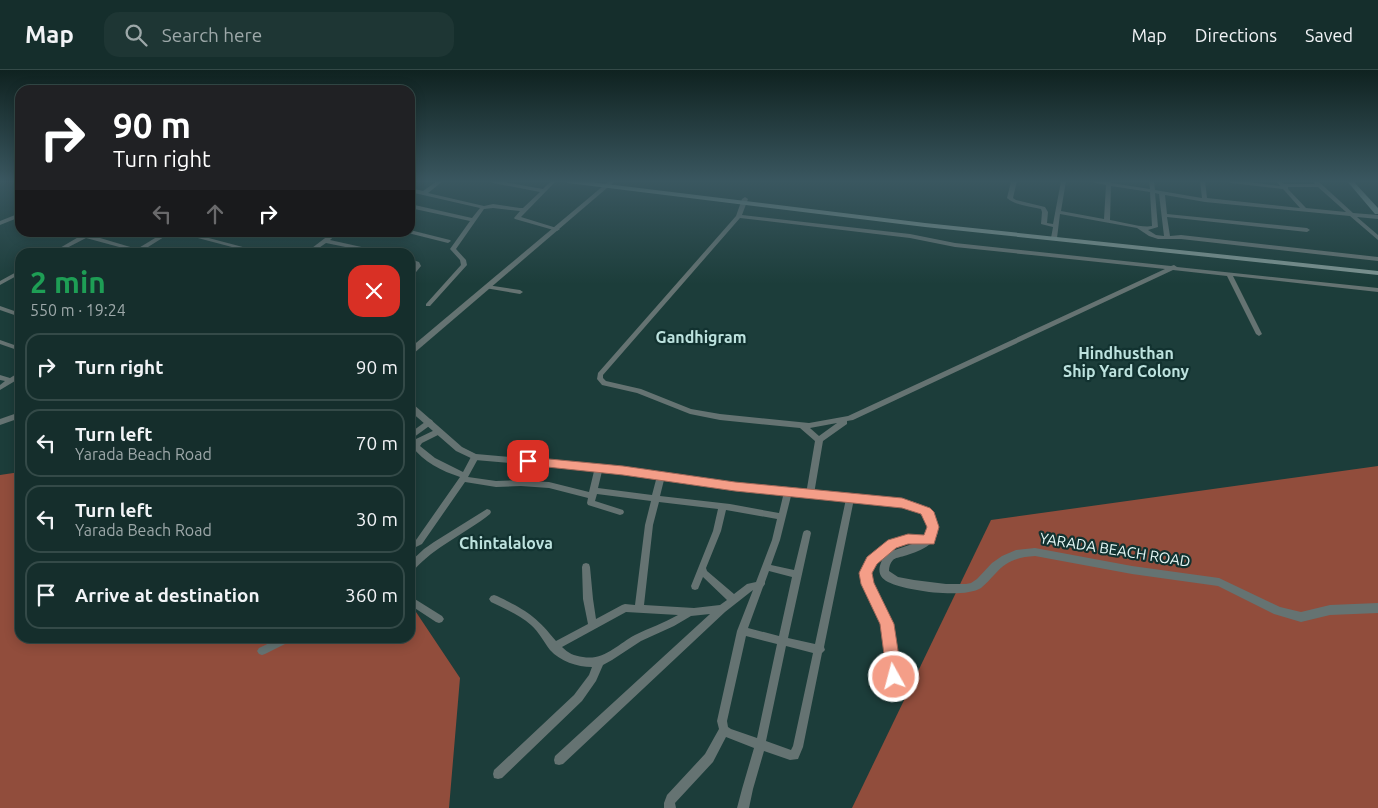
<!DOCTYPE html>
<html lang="en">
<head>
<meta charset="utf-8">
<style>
  body { margin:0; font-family:Ubuntu,sans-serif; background:#1e3634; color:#f1f3f6; height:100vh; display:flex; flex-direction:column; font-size:19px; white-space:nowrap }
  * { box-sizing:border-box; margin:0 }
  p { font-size:16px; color:#9da8a9 }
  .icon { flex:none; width:28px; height:28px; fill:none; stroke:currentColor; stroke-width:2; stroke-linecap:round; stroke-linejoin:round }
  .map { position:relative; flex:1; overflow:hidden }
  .details { position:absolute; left:15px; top:178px; width:400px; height:395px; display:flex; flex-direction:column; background:#152e2c; border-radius:15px; box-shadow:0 2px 12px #0003,0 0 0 1px #344a48 }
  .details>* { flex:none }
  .banner { position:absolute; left:15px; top:15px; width:400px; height:152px; border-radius:15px; box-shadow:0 2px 12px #0003,0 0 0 1px #344a48; background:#202124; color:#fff; overflow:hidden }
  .pin { position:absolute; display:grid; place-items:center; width:42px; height:42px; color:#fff; margin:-21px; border-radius:10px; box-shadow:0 2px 8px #0006 }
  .me { position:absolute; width:55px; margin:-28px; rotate:353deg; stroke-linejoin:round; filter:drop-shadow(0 0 4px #0008) }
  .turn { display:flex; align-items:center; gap:18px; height:105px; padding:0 15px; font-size:22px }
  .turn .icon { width:65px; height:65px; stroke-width:2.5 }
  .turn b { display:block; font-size:35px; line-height:42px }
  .lanes { display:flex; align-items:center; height:48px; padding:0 15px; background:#0003; justify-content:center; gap:25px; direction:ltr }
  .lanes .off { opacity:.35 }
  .round { display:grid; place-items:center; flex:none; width:52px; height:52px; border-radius:15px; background:#1e3634 }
  .summary { display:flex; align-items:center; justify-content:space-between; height:85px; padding:0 15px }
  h1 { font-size:30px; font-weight:700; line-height:38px; color:#1e9e55 }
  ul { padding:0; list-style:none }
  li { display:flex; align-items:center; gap:15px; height:68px; margin:0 10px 8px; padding:0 5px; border:2px solid #344a48; border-radius:15px }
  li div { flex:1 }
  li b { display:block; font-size:19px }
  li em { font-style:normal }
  header { display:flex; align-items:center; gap:30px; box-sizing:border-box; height:70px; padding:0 25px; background:#152e2c; border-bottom:1px solid #344a48 }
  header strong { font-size:24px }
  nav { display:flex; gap:28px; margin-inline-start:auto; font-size:18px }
  .search { width:350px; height:45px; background:#1e3634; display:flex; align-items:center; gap:12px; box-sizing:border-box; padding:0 18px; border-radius:15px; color:#9da8a9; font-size:19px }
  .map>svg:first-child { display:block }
</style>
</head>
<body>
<header>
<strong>Map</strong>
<div class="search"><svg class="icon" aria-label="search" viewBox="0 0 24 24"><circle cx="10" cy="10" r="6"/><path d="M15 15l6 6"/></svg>Search here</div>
<nav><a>Map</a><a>Directions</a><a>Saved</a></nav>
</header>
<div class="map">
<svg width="1378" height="738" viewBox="0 0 1378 738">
  <rect width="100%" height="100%" fill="#1c3d3a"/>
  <!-- forest -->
  <g fill="#914d3c">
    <path d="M1378,396v342h-526l139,-288z"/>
    <path d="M20,402v166h390v-35l50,75 -11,130h-449v-333z"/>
  </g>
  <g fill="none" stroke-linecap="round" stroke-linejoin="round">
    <!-- minor -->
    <g fill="#657372" fill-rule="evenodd">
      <path d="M437,111h6l-15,12 56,13 9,-2 27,4h3l17,-16 -47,-9 -2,-2h8l44,8 8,-8h5l-35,36 39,12 -3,2 -42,-12 -1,-1 6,-7 -27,-3 -9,1 -28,40 10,11 1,5 -37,41h-4v-2l35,-39 -1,-5 -10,-11 20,-28 -60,-13v-4l62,14 8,-10 -70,-16v-4l13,3z"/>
      <path d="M1011,111h6l-4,17 3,2 29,7 3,5 -1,11 6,1 8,-43h5l-5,30 43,8 2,-34 -14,-3v-1l14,1 5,-1v2l39,6 -1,-8h5l1,9 47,8 -2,-17h5l2,17 93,10 -17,-19 -52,-6 -3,-2h13l39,5 -4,-5h4l4,3h31l-2,-3h5l35,32 25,2v4l-21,-2 21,18v5l-28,-24 -145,-14 -40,-7 2,19 140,14 3,2 -3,2 -140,-15 3,19 11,-1 197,22v4l-197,-22h-23l-9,-3 -12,-8 -77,-14 -3,24 -3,2 -3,-2 2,-11 -12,-3 1,-12 -1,-3c-11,-3 -25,-3 -34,-11zM1111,116l39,6 2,34c-10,2 -30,-4 -42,-6zM1288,117h30l28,25 -40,-4 -18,-19zM1155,123l4,1 5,42 -8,-1 -8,-5 10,-3z"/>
      <path d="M745,127l3,2 -6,16 168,19 45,9 216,23 3,-1 3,2 201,21v4l-145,-16 29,58 -3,2 -3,-2 -29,-58 -54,-6 -320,150 -6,1v3l-24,17 -9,53 -1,2h-6l-1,-2 9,-53 -15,-13 -80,-8 -30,-6 -53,-21 -35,-8 -5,-6 1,-6 138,-157 6,-17zM740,148l170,20 45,9 210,22 -317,147 -39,7 -89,-9 -29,-5 -50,-20 -35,-8 -3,-3v-3zM837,353l-18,13 -9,-8z"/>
      <path d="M410,160l40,10 1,1 -3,2 -40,-10 2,-1z"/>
      <path d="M87,162h5l-2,3 47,14 28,-17h7l-32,20h-7l1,-1 -48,-13 -27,14h-6z"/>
      <path d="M175,162h11l72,19 1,1h-8z"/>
      <path d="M333,162h6l-9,8 45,10 3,2h-8l-44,-9 -13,9h-6l1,-1z"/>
      <path d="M410,189l9,3 2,4 -9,11 -2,1v-6l5,-6 -1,-2 -4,-1z"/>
      <path d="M20,200v4l-20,11v-4z"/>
      <path d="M487,215l33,5 3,2 -3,2 -35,-6v-2z"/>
      <path d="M0,236l20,7v4l-20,-7z"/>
      <path d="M0,270l20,7v4l-20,-7z"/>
      <path d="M18,303h2v5l-20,12v-5l5,-4 -5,-1v-5l10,3z"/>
      <path d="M429,349l3,1 1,2 -1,2 -22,16v-7z"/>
      <path d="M439,358l4,3 -1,2 -20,10 -2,3 15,12 28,14 9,-17h6l1,2 -11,20 28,4 26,-1 3,-19 1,-2h6l1,2 -3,20 19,1 40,10 6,-25 1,-2h6l1,2 -5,21 54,7 5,-19 1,-2h6l1,2 -5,20 70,8 49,9 5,-21 1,-2h6l1,2 -12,48 -9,25 23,5 9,-37 1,-2 3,-1 3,1 1,2 -23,105 27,6 31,-145 1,-2h6l1,2 -30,148 1,3 -3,3 -19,94 -5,12 -8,1 -26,-9 -11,38 -4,19h-12l5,-19 12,-41 -28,-11 -13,25 -38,41 1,5h-12v-5l3,-8 38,-41 14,-25 -2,-8 20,-90 16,-41 -28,22 -162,152 -4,1 -4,-1 -1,-4 1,-4 155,-142 -19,2 -17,10 -33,15 -29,19 -9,5 -7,16 -14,20 -80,77 -4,1 -4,-1 -1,-4 1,-4 80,-75 15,-20 3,-8c-15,0 -32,-6 -42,-17 -6,-8 -11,-18 -19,-25 -11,-10 -26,-16 -40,-23l-2,-3 2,-3 3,-1 3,1c29,14 39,20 59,45l32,-17 -5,-25 -1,-32 1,-3 3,-1 3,1 1,3 3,32 3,20 26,-14 3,-1 10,1 10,-80 6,-24 -54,-7 -2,7 28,9 1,2 -1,2 -3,1 -32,-10 -1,-2 1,-5 -39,-10 -28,-2 -25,1 -31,-5 -43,62 -8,4 -3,-1 -1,-8 4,2 2,-1 44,-63c-18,-6 -37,-15 -48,-31l4,-7zM659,432l59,7 -5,22 -22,55 1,3 3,1 3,-1 5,-12 24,23 -7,5 -26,3 -50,-3 9,-80zM726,440l51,9 -5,21 -16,42 -9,2 -13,10 -27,-23 -1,-3 15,-37zM769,501l23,6 -13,59 -31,-8 15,-41 2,-3v-2zM626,542l52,3c-14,8 -29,13 -43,20 -17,9 -31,26 -52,22 -9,-1 -15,-4 -21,-10zM746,566l31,8 -20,94 -26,-9 -3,-2 -1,-6zM786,576l27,7 -20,93 -2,4 -25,-9z"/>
      <path d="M487,439l3,1 1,2 -1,2c-25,20 -55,32 -77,57l-3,1v-10l14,-13 10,-7z"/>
      <path d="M908,466l21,1 3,1 1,2 -1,2 -3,1 -21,-1 -13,5 -20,16 -6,10 2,11 21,40 9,69 -1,3 -4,2 -4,-2 -1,-3 -9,-69 -19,-40 -2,-11 8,-16 20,-15z"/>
      <path d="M410,526l32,20 2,3 -2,3 -3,1 -3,-1 -26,-17z"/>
      <path d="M280,568h13l-2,3 -26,13 -3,1 -3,-1 -2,-3 2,-3z"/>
    </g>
    <!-- tertiary -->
    <g fill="#657372" fill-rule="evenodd">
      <path d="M609,111l5,1 -201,172h-3v-6z"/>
      <path d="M20,143v4l-20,8v-4z"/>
      <path d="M410,333l3,1 49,43 14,7 130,11 129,18 167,16c14,3 30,7 35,22 7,22 -17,30 -33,35 -4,1 -9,2 -11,4 -3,3 -4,7 -4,11l9,6 16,3 32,4h20l5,-1 6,-4 15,-16 10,-7 14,-6 19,-2 97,18 87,12 61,29 21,5 29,-7 48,-2v10l-48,2 -29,7 -27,-8 -56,-28 -86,-12 -97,-18c-17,1 -29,5 -40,18 -5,5 -9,10 -14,14 -17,11 -75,3 -93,-6 -14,-7 -8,-19 -2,-29l29,-10 12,-8 1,-7 -2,-9 -7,-6 -17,-6 -167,-16 -129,-20 -131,-11 -19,-9 -46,-40z"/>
      <path d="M20,342v6l-20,7v-6z"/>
    </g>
    <!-- secondary -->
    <g fill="#7e9592" fill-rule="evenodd">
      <path d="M565,111h17l343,42 453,48v4l-453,-48 -357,-44z"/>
      <path d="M1347,111h6l25,27v6h-3z"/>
    </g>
  </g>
  <!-- sky -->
  <linearGradient id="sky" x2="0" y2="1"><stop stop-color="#0f2220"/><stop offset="0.52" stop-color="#3a5760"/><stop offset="1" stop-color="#3a5760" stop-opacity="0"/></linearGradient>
  <rect width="1378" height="214" fill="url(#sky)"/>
  <!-- route -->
  <path fill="#f49e88" stroke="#9f6758" d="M528,387l95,9 112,16 167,16 28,10 4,4 5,15 -5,17h-26l-12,4 -19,16 -5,9 2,10 20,41 8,53 -2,5 -6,2 -5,-2 -2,-5 -7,-53 -19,-40 -2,-11 8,-16 21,-17 20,-6 16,1 3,-8 -6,-13 -19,-6 -167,-17 -112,-16 -95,-10 -5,-4z"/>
  <g text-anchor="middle" stroke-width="4.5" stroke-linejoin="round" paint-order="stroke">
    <!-- street labels -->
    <g font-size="15" fill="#e5f7f5" stroke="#123230">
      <text transform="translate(1115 480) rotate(9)" y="5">YARADA BEACH ROAD</text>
    </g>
    <!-- neighbourhood labels -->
    <g font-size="16" font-weight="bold" fill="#bde2de" stroke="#123230">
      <text x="701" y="273">Gandhigram</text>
      <text x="1126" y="289">Hindhusthan<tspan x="1126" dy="18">Ship Yard Colony</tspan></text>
      <text x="506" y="479">Chintalalova</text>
    </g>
  </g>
</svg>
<div class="pin" style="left:528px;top:391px;background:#d93025"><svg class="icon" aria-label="arrive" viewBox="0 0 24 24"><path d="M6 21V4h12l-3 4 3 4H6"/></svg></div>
<svg class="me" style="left:894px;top:607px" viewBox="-20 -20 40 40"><circle r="17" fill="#f49e88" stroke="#fff" stroke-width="3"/><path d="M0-11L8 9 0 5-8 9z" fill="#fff"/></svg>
<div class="banner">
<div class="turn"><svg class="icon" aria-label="right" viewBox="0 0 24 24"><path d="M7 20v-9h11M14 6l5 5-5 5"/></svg><div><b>90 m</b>Turn right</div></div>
<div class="lanes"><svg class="icon off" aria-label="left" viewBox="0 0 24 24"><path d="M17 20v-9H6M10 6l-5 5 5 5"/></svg><svg class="icon off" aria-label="ahead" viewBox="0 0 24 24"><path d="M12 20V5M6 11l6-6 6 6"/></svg><svg class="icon" aria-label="right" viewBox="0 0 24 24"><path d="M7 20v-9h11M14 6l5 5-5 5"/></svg></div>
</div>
<section class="details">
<div class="summary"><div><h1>2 min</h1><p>550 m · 19:24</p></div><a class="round" style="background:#d93025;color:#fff"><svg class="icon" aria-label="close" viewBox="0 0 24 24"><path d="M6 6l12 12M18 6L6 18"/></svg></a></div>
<ul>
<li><svg class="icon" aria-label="right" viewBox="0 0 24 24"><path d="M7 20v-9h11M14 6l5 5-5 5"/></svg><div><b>Turn right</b></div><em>90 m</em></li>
<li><svg class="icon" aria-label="left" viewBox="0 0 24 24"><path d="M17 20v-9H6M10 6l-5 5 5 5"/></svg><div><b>Turn left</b><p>Yarada Beach Road</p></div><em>70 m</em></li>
<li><svg class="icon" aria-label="left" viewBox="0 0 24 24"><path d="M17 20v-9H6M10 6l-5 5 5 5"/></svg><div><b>Turn left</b><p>Yarada Beach Road</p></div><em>30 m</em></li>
<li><svg class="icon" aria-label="arrive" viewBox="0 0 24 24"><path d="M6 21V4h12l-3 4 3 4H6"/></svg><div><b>Arrive at destination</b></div><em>360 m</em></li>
</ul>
</section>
</div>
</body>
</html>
